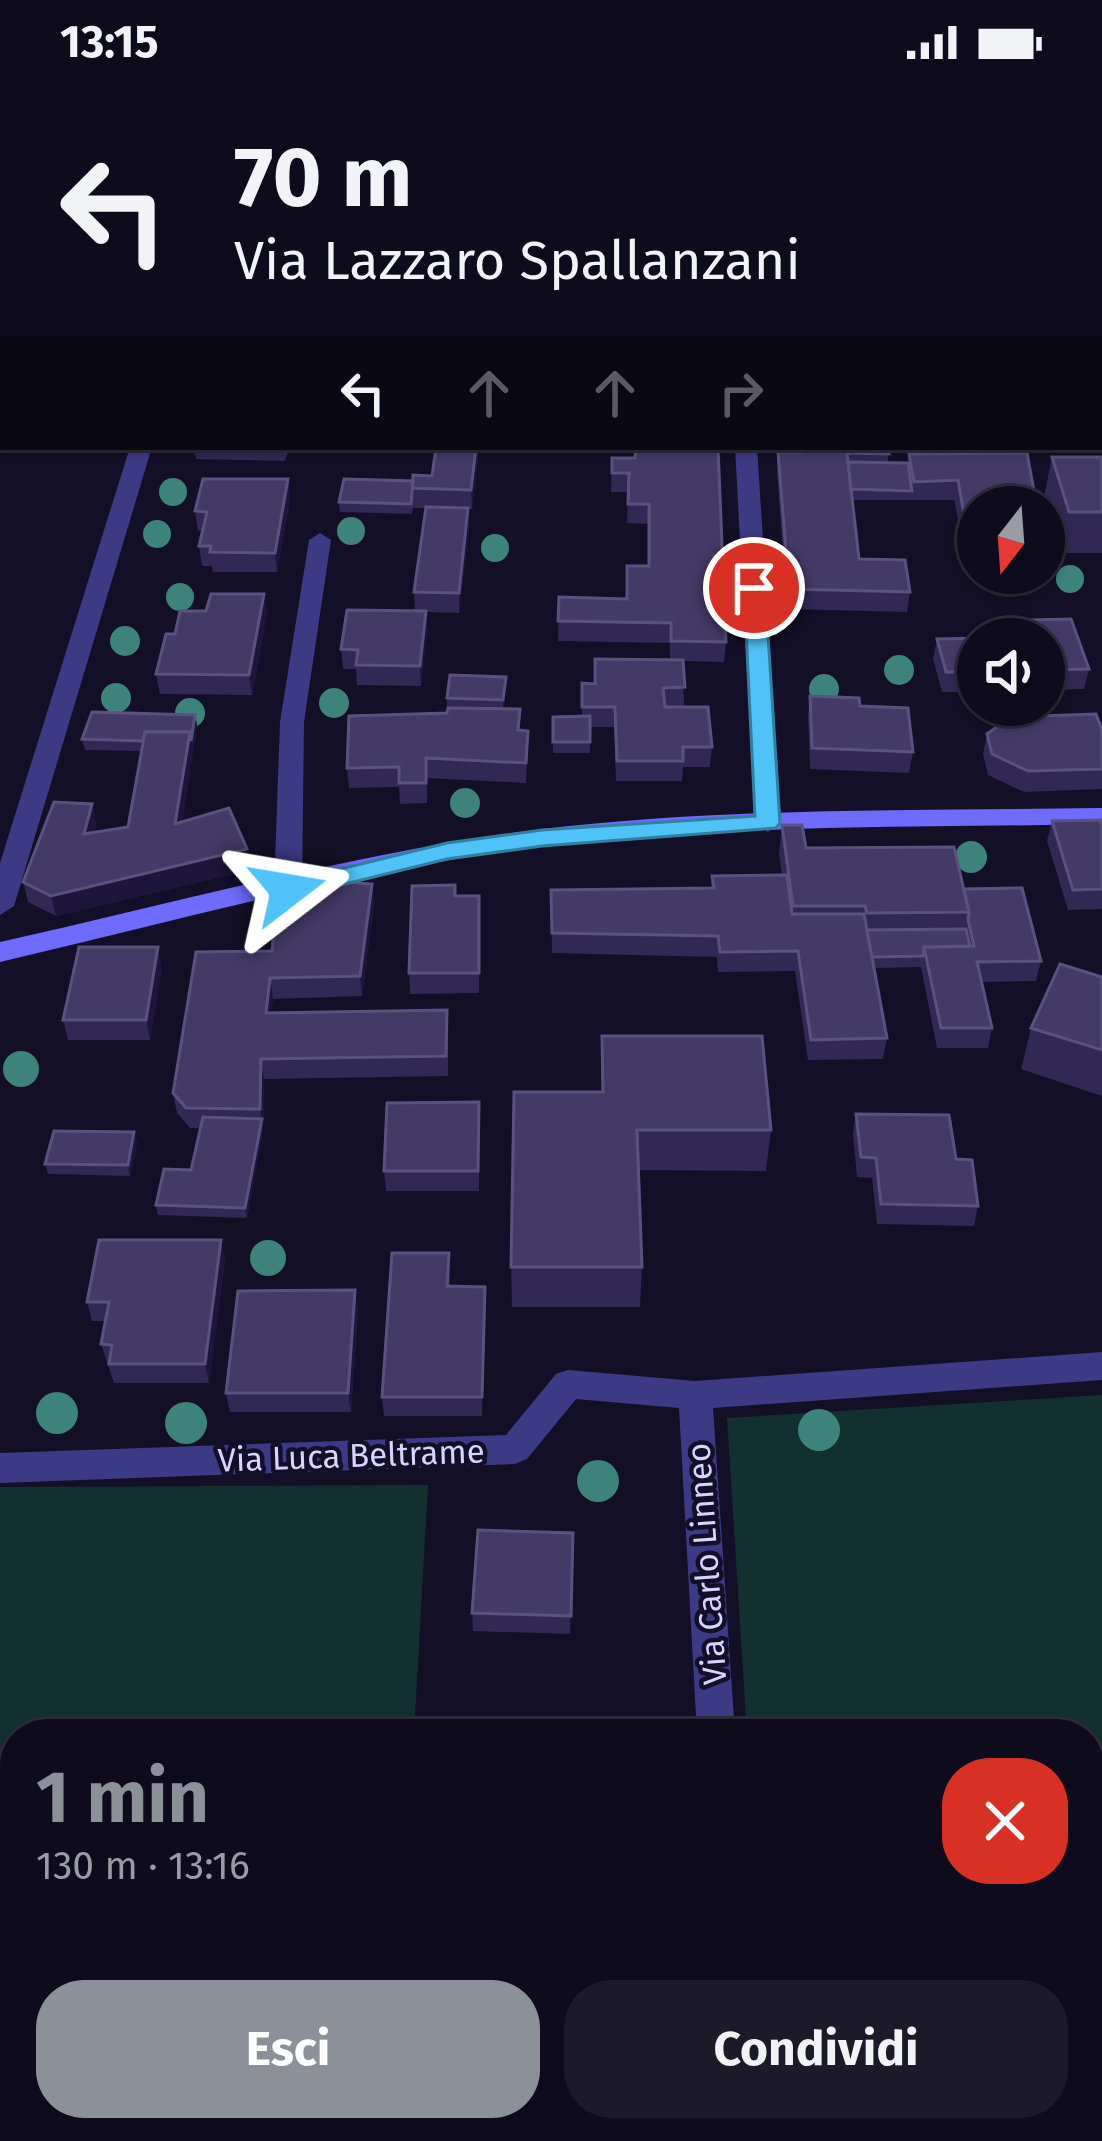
<!DOCTYPE html>
<html lang="it">
<head>
<meta charset="utf-8">
<style>
  body { margin:0; font-family:"Fira Sans",sans-serif; background:#1c1929; color:#f1f3f6; height:100vh; display:flex; flex-direction:column; font-size:45px; white-space:nowrap }
  * { box-sizing:border-box; margin:0 }
  p { font-size:39px; color:#9b9ba3 }
  .icon { flex:none; width:66px; height:66px; fill:none; stroke:currentColor; stroke-width:2; stroke-linecap:round; stroke-linejoin:round }
  .map { position:relative; flex:1; overflow:hidden }
  .drawer { position:absolute; left:0px; top:1635px; width:1104px; height:423px; display:flex; flex-direction:column; background:#0e0b1c; border-radius:48px 48px 0 0; box-shadow:0 3px 9px #0004,0 0 0 3px #2e2b3b }
  .drawer>* { flex:none }
  .guide { position:absolute; left:0px; top:0px; width:1104px; height:366px; box-shadow:0 3px 9px #0004,0 0 0 3px #2e2b3b; background:#0e0b1c; color:#f1f3f6; overflow:hidden }
  .needle { width:78px; rotate:197deg }
  .fabs { position:absolute; left:957px; top:402px; display:grid; gap:24px }
  .fabs a { display:grid; place-items:center; width:108px; height:108px; border-radius:50%; background:#0e0b1c; box-shadow:0 3px 9px #0004,0 0 0 3px #2e2b3b; font-size:60px }
  .pin { position:absolute; display:grid; place-items:center; width:102px; height:102px; color:#fff; margin:-51px; border:6px solid #fff; border-radius:50%; box-shadow:0 3px 12px #0007 }
  .me { position:absolute; width:132px; margin:-66px; rotate:76deg; stroke-linejoin:round; filter:drop-shadow(0 0 9px #0008) }
  .turn { display:flex; align-items:center; gap:42px; height:252px; padding:0 36px; font-size:54px }
  .turn .icon { width:156px; height:156px; stroke-width:2.5 }
  .turn b { display:block; font-size:84px; line-height:102px }
  .lanes { display:flex; align-items:center; height:114px; padding:0 36px; background:#0003; justify-content:center; gap:60px; direction:ltr }
  .lanes .off { opacity:.35 }
  .round { display:grid; place-items:center; flex:none; width:126px; height:126px; border-radius:48px; background:#1c1929 }
  .headline { display:flex; align-items:center; justify-content:space-between; height:204px; padding:0 36px }
  h1 { font-size:72px; font-weight:700; line-height:90px; color:#8c9099 }
  .action { display:flex; gap:24px; margin-top:auto; padding:24px 36px }
  .action a { flex:1; height:138px; border-radius:48px; background:#8c9099; color:#fff; font-size:48px; font-weight:700; line-height:138px; text-align:center }
  .action a+a { background:#1c1929; color:#f1f3f6 }
  .status { display:flex; justify-content:space-between; align-items:center; height:84px; padding:0 60px; background:#0e0b1c; direction:ltr }
  .status svg { height:33px; fill:currentColor }
  .map>svg:first-child { display:block }
</style>
</head>
<body>
<div class="status"><b>13:15</b><svg viewBox="0 0 49 12"><path d="M0 12V9h3v3zM5 12V6h3v6zM10 12V3h3v9zM15 12V0h3v12zM26 1h20v11H26zM47 4h2v5h-2z"/></svg></div>
<div class="map">
<svg width="1102" height="2057" viewBox="0 0 1102 2057">
  <rect width="100%" height="100%" fill="#130f26"/>
  <!-- green -->
  <g fill="#12302f">
    <path d="M1102,1311v746h-330l-1,-14h318v-393h-342l-20,-316z"/>
    <path d="M428,1401l-14,249h-399v393h378l-1,14h-392v-654z"/>
  </g>
  <g fill="none" stroke-linecap="round" stroke-linejoin="round">
    <!-- path -->
    <path stroke="#2fb8b0" stroke-width="4.5" stroke-dasharray="3 6" stroke-linecap="butt" d="M826,0l43,3"/>
    <!-- street -->
    <g fill="#3d3a85" fill-rule="evenodd">
      <path d="M176,0h39l2,3h-39z"/>
      <path d="M569,0h143l2,3h-143z"/>
      <rect x="723" y="0" width="16" height="3"/>
      <rect x="1101" y="293" width="1" height="12"/>
      <path d="M130,363h22l-138,459 -14,9v-52z"/>
      <path d="M735,363h22l24,376 -13,9 -13,-9z"/>
      <path d="M320,449l11,7 -27,182 -2,168 -14,9 -14,-9 6,-168 29,-182z"/>
      <path d="M1102,1268v28l-389,28 22,326h-38l-18,-326 -103,-9 -49,60 -12,5 -515,19v-30l506,-18 50,-61 12,-4 127,11z"/>
      <path d="M719,2043h44l1,14h-44z"/>
    </g>
    <!-- secondary -->
    <path fill="#6f6bff" fill-rule="evenodd" d="M1102,724v16c-188,4 -379,0 -566,23 -180,23 -359,74 -536,115v-20c177,-39 356,-90 536,-112 187,-23 378,-19 566,-22z"/>
  </g>
  <!-- trees -->
  <g fill="#3d827b">
    <circle cx="173" cy="408" r="14"/>
    <circle cx="351" cy="447" r="14"/>
    <circle cx="157" cy="450" r="14"/>
    <circle cx="495" cy="464" r="14"/>
    <circle cx="1070" cy="495" r="14"/>
    <circle cx="180" cy="513" r="14"/>
    <circle cx="125" cy="557" r="15"/>
    <circle cx="899" cy="586" r="15"/>
    <circle cx="824" cy="605" r="15"/>
    <circle cx="116" cy="614" r="15"/>
    <circle cx="334" cy="619" r="15"/>
    <circle cx="190" cy="629" r="15"/>
    <circle cx="465" cy="719" r="15"/>
    <circle cx="971" cy="773" r="16"/>
    <circle cx="21" cy="985" r="18"/>
    <circle cx="268" cy="1174" r="18"/>
    <circle cx="57" cy="1329" r="21"/>
    <circle cx="186" cy="1339" r="21"/>
    <circle cx="819" cy="1346" r="21"/>
    <circle cx="598" cy="1397" r="21"/>
  </g>
  <!-- wall -->
  <g fill="#312854">
    <path d="M1101,13h1v96l-1,-3z"/>
    <path d="M1101,306l1,62h-17l-2,-5h18z"/>
    <path d="M194,363h95l-4,14 -89,-2z"/>
    <path d="M479,363l-7,62h-4l1,18 -10,86 -33,-1 1,19 -6,55 -64,-1 -1,-16h-13l-2,-20 74,-38 -1,-19 12,-84h-13l-1,6 -72,-2 -1,-10 93,-26z"/>
    <path d="M800,363h88v16h20l1,-9 118,-1 -49,54v27h-17l-7,-34h-102l7,59 51,33 -3,20 -120,-3 -10,-138 1,-19h21z"/>
    <path d="M933,363h39v2l-38,3z"/>
    <path d="M1052,373h50v96h-42l-16,-56z"/>
    <path d="M612,374h23l91,184 -2,20 -41,-1 1,46 28,40 -2,20h-27l-1,14h-66l-2,-54h-24v26h-37v-36l29,-1v-33l12,1 1,-25 75,1v-17l-112,-2 1,-44 67,2 22,-33 1,-42 -22,-1 1,-31h-17z"/>
    <path d="M288,395l2,20 -13,73h-64l-1,-6h-10l-3,-20 4,-15h-5l-3,-20z"/>
    <path d="M264,510l3,20 -15,81 -92,-1 -4,-20 19,-40 31,-23z"/>
    <path d="M1031,536l58,49 -5,20 -40,1v-51h-66v53h-36l-9,-33 4,-20 90,-1z"/>
    <path d="M506,593l-3,32 17,22h8l-2,52 -99,-5v25l-27,1 -1,-17 -50,1 -2,-20 100,-55v-15z"/>
    <path d="M810,612l50,10 53,46 -4,21 -99,-4 -2,-53z"/>
    <path d="M195,631l2,10 -15,97 68,48 -194,46 -28,-14 -5,-20 69,-78 4,21 -2,7 34,-5 14,-76 -57,-1 -3,-11z"/>
    <path d="M1102,646v59l-78,3 -36,-17 -5,-21 4,-20z"/>
    <path d="M1102,736v89l-34,1 -21,-69 5,-20z"/>
    <path d="M782,741l24,23 158,41 77,72 -5,20 -54,1 10,46 -4,20h-51l-16,-81 -47,1 13,70 -4,21 -75,1 -13,-89 -77,1 -1,-15 -165,-4 -1,-63 160,-2 1,-12 70,-1 -3,-22z"/>
    <path d="M372,800l2,20 -12,92 -89,3 -2,13 177,18v46l-184,3 -1,50 -16,89 -89,-3 -2,-10 35,-35 9,-42h-10l-13,-15 -4,-20 99,-142z"/>
    <path d="M479,812v97l-69,1 -1,-21z"/>
    <path d="M162,883l-12,73h-82l-5,-20z"/>
    <path d="M1102,893v119l-81,-27 10,-41z"/>
    <path d="M602,952l169,94 -5,41 -127,-1 3,97 -2,40h-128l-1,-40 90,-175z"/>
    <path d="M479,1018v89h-93l-2,-20z"/>
    <path d="M856,1030l122,92 -4,20 -97,-2 -5,-46 -15,-1 -4,-43z"/>
    <path d="M134,1048l3,11 -7,33 -82,-2 -3,-10z"/>
    <path d="M221,1156l4,20 -16,123h-95l-13,-39 4,-23h-13l-5,-19z"/>
    <path d="M449,1169l1,33 35,1 -3,129h-98l-2,-19z"/>
    <path d="M355,1206l3,20 -7,102h-121l-4,-19z"/>
    <path d="M573,1449l-3,101 -97,-3 -1,-18z"/>
  </g>
  <!-- shaded-wall -->
  <g fill="#1d163a">
    <path d="M3,86v26l-3,1v-26z"/>
    <path d="M476,363h3l-7,62 -1,-19z"/>
    <path d="M288,395l2,20 -13,73 -2,-19z"/>
    <path d="M468,424l1,19 -10,86v-20z"/>
    <path d="M264,510l3,20 -15,81 -3,-20z"/>
    <path d="M426,527l1,20 -6,55 -1,-20z"/>
    <path d="M195,631l2,10 -18,120 -4,-21 15,-92z"/>
    <path d="M92,720l4,21 -8,29 -4,-20z"/>
    <path d="M247,765l3,21 -194,46 -5,-20z"/>
    <path d="M372,800l2,20 -12,92 -2,-20z"/>
    <path d="M158,863l4,20 -12,73 -4,-20z"/>
    <path d="M270,894l3,21 -4,34 -3,-20z"/>
    <path d="M261,975l3,20 -1,50 -3,-20z"/>
    <path d="M262,1035l1,10 -16,89 -2,-10z"/>
    <path d="M134,1048l3,11 -7,33 -2,-11z"/>
    <path d="M221,1156l4,20 -16,123 -4,-19z"/>
    <path d="M485,1203l1,19 -4,110v-19z"/>
    <path d="M355,1206l3,20 -7,102 -3,-19z"/>
  </g>
  <!-- building -->
  <g fill="#433a66" stroke="#5a527e" stroke-width="3">
    <path d="M270,0h88l-1,2 -24,1h-64z"/>
    <path d="M381,0h64v3h-65z"/>
    <path d="M483,0h53v3h-54z"/>
    <rect x="633" y="0" width="54" height="3"/>
    <path d="M772,1l65,2h-65z"/>
    <path d="M0,12l3,1v73l-3,1v-26l2,-1 -2,-1z"/>
    <path d="M436,363h40l-5,43 -59,-2 1,-13 19,1z"/>
    <path d="M636,363h82l8,195 -55,-1v-18l-113,-2 1,-24 68,2v-33h22v-62h-21l1,-31h-17v-15h23z"/>
    <path d="M802,363h86l1,7 -42,-1 12,106 46,1 5,32 -121,-3 -11,-137h24z"/>
    <path d="M1027,369l10,54h-59v7l-14,1 -6,-35 -44,2 -5,-28z"/>
    <path d="M1052,373h50v55h-33z"/>
    <path d="M848,378l60,1 4,28 -61,-2z"/>
    <path d="M203,395h85l-13,74 -65,-1 1,-6h-12l8,-34 -12,-1z"/>
    <path d="M344,395l69,2 -2,23 -72,-2z"/>
    <path d="M426,423l42,1 -9,85 -45,-1z"/>
    <path d="M211,510h53l-15,81 -93,-1 10,-40h9l5,-23h26z"/>
    <path d="M347,526l79,1 -6,55 -64,-1 2,-15 -17,-1z"/>
    <path d="M1071,535l18,50 -45,1v-31h-66v33h-32l-9,-33 99,-2 -5,-17z"/>
    <path d="M595,575l88,1 2,27 -22,1 2,19h43l4,40h-29v14h-66l-2,-54h-33v-24l13,1z"/>
    <path d="M450,591l56,2 -3,23 -56,-2z"/>
    <path d="M810,612l49,2 1,8 48,2 5,44 -101,-4z"/>
    <path d="M448,624l72,1 -2,21 10,1 -2,32 -100,-5v25h-27v-16l-52,1 2,-52 98,-3z"/>
    <path d="M92,628l103,3 -4,26 -1,-9h-45l-2,9 -61,-2z"/>
    <path d="M1096,630l6,16v39l-74,2 -36,-17 -5,-20 24,-17z"/>
    <path d="M590,632v26h-37v-25z"/>
    <path d="M145,648h45l-15,92 54,-16 18,41 -196,47 -28,-14 31,-80 38,2 -8,30 44,-7z"/>
    <path d="M1102,736v69l-29,1 -21,-69z"/>
    <path d="M782,741h20l4,23 148,-1 15,65 -102,1 -2,-7h-72z"/>
    <path d="M787,791l5,39h72l23,124 -76,2 -13,-89 -78,1 -2,-16 -166,-3 -1,-43 163,-2 -2,-12z"/>
    <path d="M346,798l26,2 -12,92 -90,2 -4,35 181,-3 -1,46 -185,3 -1,50 -74,-1 -13,-15 23,-141 76,-1 4,-52z"/>
    <path d="M455,801v11h24v77h-70l3,-87z"/>
    <path d="M1022,804l19,73 -64,1 15,66h-51l-17,-81 50,-1 -6,-26 1,-8 -5,-23z"/>
    <path d="M966,845l4,17 -46,1 -1,9 -51,1 -5,-27z"/>
    <path d="M79,863h79l-12,73h-83z"/>
    <path d="M1060,880l42,13v73l-71,-22z"/>
    <path d="M602,952h160l9,94h-134l5,137h-131l3,-175h89z"/>
    <path d="M479,1018l-1,69h-94l3,-68z"/>
    <path d="M856,1030l93,1 7,44 16,1 6,46 -97,-2 -5,-46 -15,-1z"/>
    <path d="M203,1033l59,2 -17,89 -89,-3 8,-36 27,1z"/>
    <path d="M54,1047l80,1 -6,33 -83,-1z"/>
    <path d="M99,1156h122l-16,124h-96l3,-19 -11,-1 8,-42h-22z"/>
    <path d="M392,1169h57l-2,33 38,1 -3,110h-100z"/>
    <path d="M355,1206l-7,103h-122l12,-102z"/>
    <path d="M478,1446l95,3 -2,83 -99,-3z"/>
  </g>
  <!-- route -->
  <path fill="#4fc3f7" stroke="#337fa1" stroke-width="3" d="M754,497l11,7 15,235 -4,5 -234,18 -95,13 -159,39 -9,-2 -3,-6 3,-6 168,-41 95,-13 213,-14 -11,-228z"/>
  <g text-anchor="middle" stroke-width="9" stroke-linejoin="round" paint-order="stroke">
    <!-- street labels -->
    <g font-size="33" fill="#d9d4ff" stroke="#130f26">
      <text transform="translate(351 1371) rotate(-2)" y="12">Via Luca Beltrame</text>
      <text transform="translate(706 1480) rotate(-94)" y="12">Via Carlo Linneo</text>
    </g>
  </g>
</svg>
<div class="fabs">
<a><svg class="needle" viewBox="-14 -14 28 28"><path d="M0-13l5 13h-10z" fill="#e53935"/><path d="M0 13l5-13h-10z" fill="#9b9ba3"/></svg></a>
<a><svg class="icon" aria-label="sound" viewBox="0 0 24 24"><path d="M4 9h4l5-4v14l-5-4H4zM17 9q2 3 0 6"/></svg></a>
</div>
<div class="pin" style="left:754px;top:504px;background:#d93025"><svg class="icon" aria-label="arrive" viewBox="0 0 24 24"><path d="M6 21V4h12l-3 4 3 4H6"/></svg></div>
<svg class="me" style="left:288px;top:806px" viewBox="-20 -20 40 40"><path d="M0-17L14 15 0 8-14 15z" fill="#4fc3f7" stroke="#fff" stroke-width="4"/></svg>
<div class="guide">
<div class="turn"><svg class="icon" aria-label="left" viewBox="0 0 24 24"><path d="M17 20v-9H6M10 6l-5 5 5 5"/></svg><div><b>70 m</b>Via Lazzaro Spallanzani</div></div>
<div class="lanes"><svg class="icon" aria-label="left" viewBox="0 0 24 24"><path d="M17 20v-9H6M10 6l-5 5 5 5"/></svg><svg class="icon off" aria-label="ahead" viewBox="0 0 24 24"><path d="M12 20V5M6 11l6-6 6 6"/></svg><svg class="icon off" aria-label="ahead" viewBox="0 0 24 24"><path d="M12 20V5M6 11l6-6 6 6"/></svg><svg class="icon off" aria-label="right" viewBox="0 0 24 24"><path d="M7 20v-9h11M14 6l5 5-5 5"/></svg></div>
</div>
<section class="drawer">
<div class="headline"><div><h1>1 min</h1><p>130 m · 13:16</p></div><a class="round" style="background:#d93025;color:#fff"><svg class="icon" aria-label="close" viewBox="0 0 24 24"><path d="M6 6l12 12M18 6L6 18"/></svg></a></div>
<div class="action"><a>Esci</a><a>Condividi</a></div>
</section>
</div>
</body>
</html>
